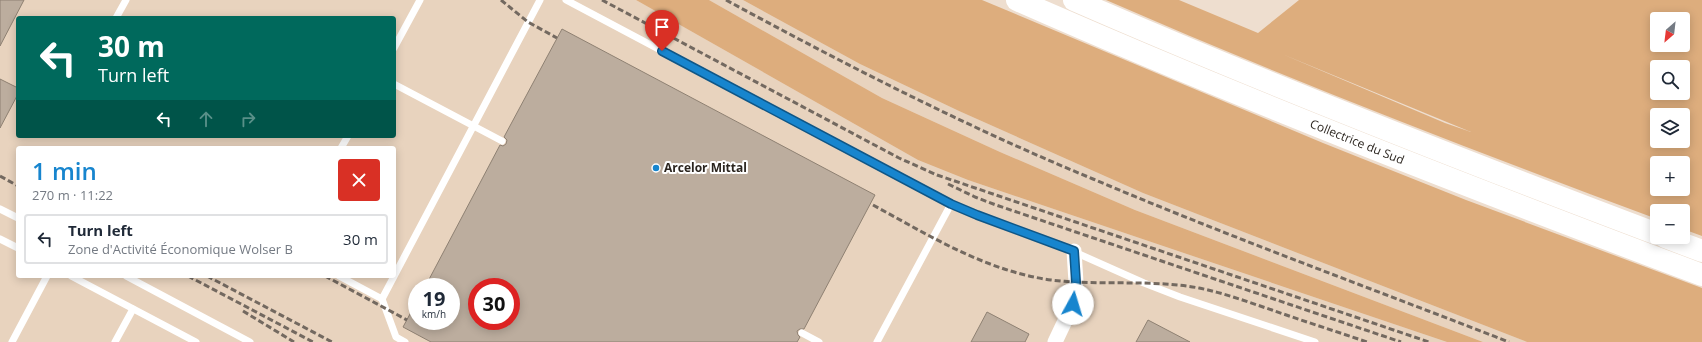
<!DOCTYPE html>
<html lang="en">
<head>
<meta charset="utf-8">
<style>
  body { margin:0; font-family:"Open Sans",sans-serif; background:#f6f6f7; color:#1f2937; height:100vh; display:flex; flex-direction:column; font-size:15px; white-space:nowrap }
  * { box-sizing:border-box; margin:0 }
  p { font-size:13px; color:#747a83 }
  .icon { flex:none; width:22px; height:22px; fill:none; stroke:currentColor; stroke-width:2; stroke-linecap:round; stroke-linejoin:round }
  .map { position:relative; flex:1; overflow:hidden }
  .side { position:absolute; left:16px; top:146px; width:380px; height:132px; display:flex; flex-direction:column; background:#fff; border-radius:4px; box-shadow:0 2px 10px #0003 }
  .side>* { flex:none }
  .guide { position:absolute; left:16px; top:16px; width:380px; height:122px; border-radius:4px; box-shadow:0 2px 10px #0003; background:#00695c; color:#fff; overflow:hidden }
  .needle { width:26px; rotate:208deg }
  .fabs { position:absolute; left:1650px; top:12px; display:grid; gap:8px }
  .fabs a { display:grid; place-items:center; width:40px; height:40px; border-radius:4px; background:#fff; box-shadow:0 2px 10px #0003; font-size:20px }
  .speed { position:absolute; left:408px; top:278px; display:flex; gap:8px; font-size:20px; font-weight:700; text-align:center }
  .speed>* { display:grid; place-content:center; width:52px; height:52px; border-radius:50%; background:#fff; box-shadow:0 2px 10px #0003; line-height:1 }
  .speed small { font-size:10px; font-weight:400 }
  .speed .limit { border:6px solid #d22; background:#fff; color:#111 }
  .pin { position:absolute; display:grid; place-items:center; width:34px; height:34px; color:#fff; margin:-41px -17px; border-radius:50% 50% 50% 0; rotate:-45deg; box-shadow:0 0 4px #0007 }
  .pin .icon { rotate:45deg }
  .me { position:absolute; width:44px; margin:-22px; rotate:6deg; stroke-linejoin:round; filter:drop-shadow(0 0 3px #0008) }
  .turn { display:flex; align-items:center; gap:14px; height:84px; padding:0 16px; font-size:18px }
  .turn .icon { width:52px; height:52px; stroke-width:2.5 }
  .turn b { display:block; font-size:28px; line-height:34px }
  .lanes { display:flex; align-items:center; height:38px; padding:0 16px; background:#0003; justify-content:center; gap:20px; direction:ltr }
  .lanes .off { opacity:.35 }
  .round { display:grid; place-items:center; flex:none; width:42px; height:42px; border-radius:4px; background:#f6f6f7 }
  .headline { display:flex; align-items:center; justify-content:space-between; height:68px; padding:0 16px }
  h1 { font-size:24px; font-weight:600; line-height:30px; color:#1785ce }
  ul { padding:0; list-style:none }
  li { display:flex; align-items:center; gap:12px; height:50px; margin:0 8px 6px; padding:0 8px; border:2px solid #e0e1e3; border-radius:4px }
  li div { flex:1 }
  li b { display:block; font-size:15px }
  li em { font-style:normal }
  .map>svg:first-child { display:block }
</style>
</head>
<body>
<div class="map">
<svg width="1702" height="342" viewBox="0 0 1702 342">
  <rect width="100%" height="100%" fill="#eedecf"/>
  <!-- built -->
  <g fill="#e8d3be" fill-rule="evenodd">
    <path d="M0,0h636l282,160 50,20 479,162h-1447zM18,18h376v118h-376zM18,148h376v128h-376zM417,287h34v34h-34zM477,287h34v34h-34z"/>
    <path d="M709,0h34l117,64 99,47 184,82 384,149h-44l-348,-132 -135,-58 -118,-54z"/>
  </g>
  <!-- green -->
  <g fill="#ddad7d" fill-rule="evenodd">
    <path d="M636,0h73l173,98 118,54 135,58 348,132h-36l-479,-162 -50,-20z"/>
    <path d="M743,0h239l341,143 143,57 236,88v54h-175l-384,-149 -184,-82 -99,-47z"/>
    <path d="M1106,0h73l79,33 41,-33h403v236l-19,-7v-18h-26v8c-185,-69 -370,-140 -551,-219zM1657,19h26v26h-26zM1282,54l189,78 -26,-9zM1657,67h26v26h-26zM1657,115h26v26h-26zM1657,163h26v26h-26z"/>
  </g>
  <!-- building -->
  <g fill="#bcad9e" stroke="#8e8072" fill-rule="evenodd">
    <path d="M0,0h24l-24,46z"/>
    <path d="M562,29l313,166 -71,134h-4l-3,2 1,4 2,2 -3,5h-366l-28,-15 14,-26v20h34v-34h-26l75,-142 3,1 3,-2 1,-4 -3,-3zM477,287h34v34h-34z"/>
    <path d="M0,79l18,9v6l-18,34z"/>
    <path d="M987,312l42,22 -4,8h-54z"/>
    <path d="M1148,320l42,22h-54z"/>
  </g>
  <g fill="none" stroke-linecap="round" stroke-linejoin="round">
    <!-- lane -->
    <g stroke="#fff" stroke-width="7">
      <path d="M566,0l385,204 26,11 75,27 92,41 36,14 135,45"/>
      <path d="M116,18l10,-18"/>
      <path d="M394,48l26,-48"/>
      <path d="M394,84l108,57"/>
      <path d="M341,148l7,-12"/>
      <path d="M0,209l18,9"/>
      <path d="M0,239l18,9"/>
      <path d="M71,276l125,66"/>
      <path d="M126,276l124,66"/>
      <path d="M339,276l43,23 158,-299"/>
      <path d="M382,299l14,38 9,5"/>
      <path d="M802,333l17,9"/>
      <path d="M12,342l35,-66"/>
      <path d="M115,342l18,-33"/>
      <path d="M877,342l74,-138"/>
    </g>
    <!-- street -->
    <path stroke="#fff" stroke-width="15" d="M1055,342l18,-38 3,-22 -2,-31"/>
    <!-- highway -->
    <g stroke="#fff" stroke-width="22">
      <path d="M1017,0c225,99 454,188 685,275"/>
      <path d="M1074,0c192,84 387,160 583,234"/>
      <path d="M1665,237l37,14"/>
    </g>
    <!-- rail -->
    <g stroke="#736960" stroke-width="3" stroke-dasharray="6 3" stroke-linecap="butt">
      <path d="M501,0l27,22 29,16"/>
      <path d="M602,0l297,158 38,17 492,167"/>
      <path d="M726,0c120,65 241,127 367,179 137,58 277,109 416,163"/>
      <path d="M0,176l18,10"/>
      <path d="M948,184l27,13 21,8 405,137"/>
      <path d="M873,205c57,31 113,66 178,75 49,6 99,-1 148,8 25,5 49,14 73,22 31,11 63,21 95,32"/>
      <path d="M188,276l125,66"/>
      <path d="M207,276l125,66"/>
      <path d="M325,276l82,44"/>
      <path d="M243,311l51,31"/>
    </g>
  </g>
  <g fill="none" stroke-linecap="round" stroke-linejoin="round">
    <defs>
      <path id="route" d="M662,51l289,153 26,11 97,36 2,31 -3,22"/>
    </defs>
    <!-- route casing -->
    <use href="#route" stroke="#0f5686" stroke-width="10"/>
    <!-- route -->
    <use href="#route" stroke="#1785ce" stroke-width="7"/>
  </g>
  <!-- markers -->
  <circle fill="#1785ce" stroke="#fff" stroke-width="1.5" cx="656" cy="168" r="4"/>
  <g text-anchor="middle" stroke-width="4" stroke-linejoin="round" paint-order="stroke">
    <!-- street labels -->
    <g font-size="12" fill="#2b251f" stroke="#fff">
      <text transform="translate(1357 142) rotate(22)" y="4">Collectrice du Sud</text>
    </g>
    <!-- poi labels -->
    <g font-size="12" font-weight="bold" fill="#2b251f" stroke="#fff" text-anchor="start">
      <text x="664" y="172">Arcelor Mittal</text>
    </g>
  </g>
</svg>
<div class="fabs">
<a><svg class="needle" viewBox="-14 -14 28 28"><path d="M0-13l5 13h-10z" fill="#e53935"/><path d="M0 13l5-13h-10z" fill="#747a83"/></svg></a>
<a><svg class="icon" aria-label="search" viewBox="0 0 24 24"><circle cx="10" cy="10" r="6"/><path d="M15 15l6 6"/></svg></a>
<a><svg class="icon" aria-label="layers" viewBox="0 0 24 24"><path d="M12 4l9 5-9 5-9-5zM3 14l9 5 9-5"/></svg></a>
<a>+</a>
<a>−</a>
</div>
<div class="speed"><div>19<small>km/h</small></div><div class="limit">30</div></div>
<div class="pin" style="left:662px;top:51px;background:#d93025"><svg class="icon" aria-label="arrive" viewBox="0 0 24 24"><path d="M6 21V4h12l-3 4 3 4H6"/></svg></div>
<svg class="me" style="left:1073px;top:304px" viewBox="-20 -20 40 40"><circle r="19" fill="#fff"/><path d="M0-13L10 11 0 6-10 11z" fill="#1785ce"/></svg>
<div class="guide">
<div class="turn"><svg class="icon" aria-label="left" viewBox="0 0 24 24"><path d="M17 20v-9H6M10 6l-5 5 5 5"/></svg><div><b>30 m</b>Turn left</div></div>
<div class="lanes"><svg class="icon" aria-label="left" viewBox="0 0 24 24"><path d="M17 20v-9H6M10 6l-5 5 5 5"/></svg><svg class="icon off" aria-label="ahead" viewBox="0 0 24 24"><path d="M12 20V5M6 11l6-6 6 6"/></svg><svg class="icon off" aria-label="right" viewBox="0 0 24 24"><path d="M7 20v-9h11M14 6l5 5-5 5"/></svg></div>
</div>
<section class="side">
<div class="headline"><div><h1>1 min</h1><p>270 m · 11:22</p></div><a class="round" style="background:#d93025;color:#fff"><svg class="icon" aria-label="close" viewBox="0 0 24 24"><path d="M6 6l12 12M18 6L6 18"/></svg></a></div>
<ul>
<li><svg class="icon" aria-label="left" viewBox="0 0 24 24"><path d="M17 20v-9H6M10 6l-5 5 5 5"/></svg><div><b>Turn left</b><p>Zone d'Activité Économique Wolser B</p></div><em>30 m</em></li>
</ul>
</section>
</div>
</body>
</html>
